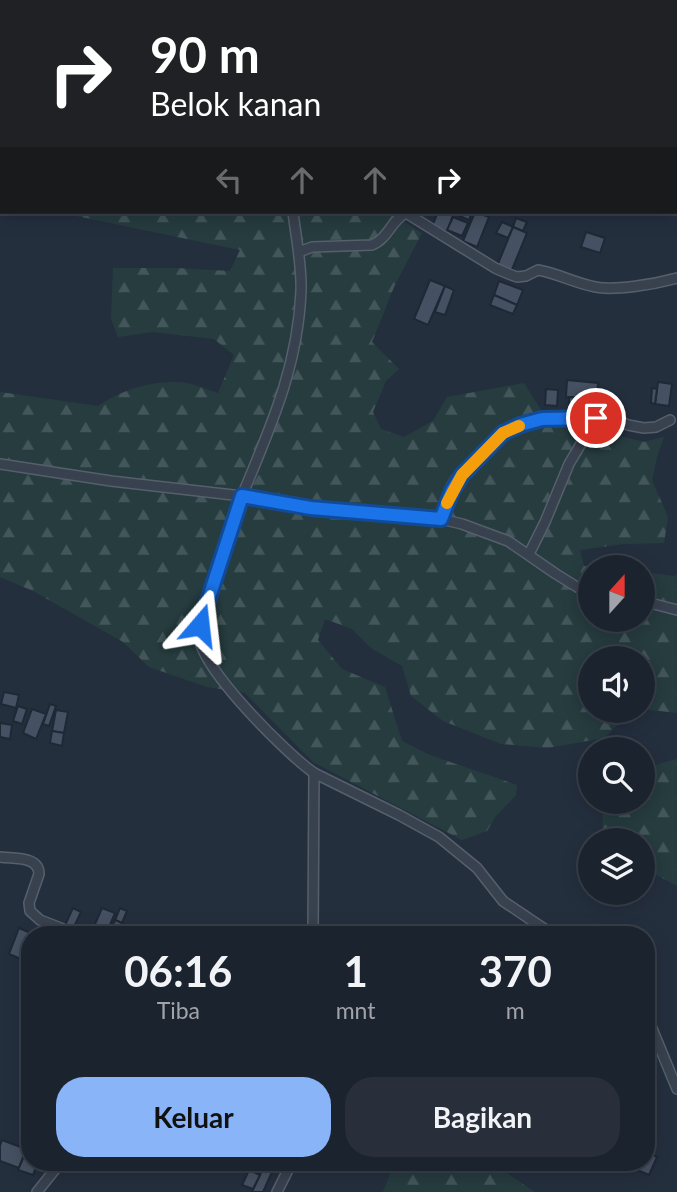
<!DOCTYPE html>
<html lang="id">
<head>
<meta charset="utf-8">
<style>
  body { margin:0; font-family:Lato,sans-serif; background:#282f3a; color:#f1f3f6; height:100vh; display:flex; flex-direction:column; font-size:26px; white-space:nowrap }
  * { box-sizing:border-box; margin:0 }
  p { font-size:23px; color:#a0a4aa }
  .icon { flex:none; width:38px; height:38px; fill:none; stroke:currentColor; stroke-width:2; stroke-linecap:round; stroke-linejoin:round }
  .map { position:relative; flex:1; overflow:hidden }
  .side { position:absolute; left:21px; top:926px; width:634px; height:245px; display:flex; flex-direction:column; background:#1b232e; border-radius:28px; box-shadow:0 4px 18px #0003,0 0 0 2px #39404a }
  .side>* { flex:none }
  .hud { position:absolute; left:0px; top:0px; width:677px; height:214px; box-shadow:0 4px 18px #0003,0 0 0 2px #39404a; background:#202124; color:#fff; overflow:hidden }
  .needle { width:46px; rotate:21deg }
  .buttons { position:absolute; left:578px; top:555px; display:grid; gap:14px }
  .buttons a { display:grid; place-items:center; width:77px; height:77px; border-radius:50%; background:#1b232e; box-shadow:0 4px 18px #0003,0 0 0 2px #39404a; font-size:35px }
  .pin { position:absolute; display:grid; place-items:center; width:60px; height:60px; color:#fff; margin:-30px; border:4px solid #fff; border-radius:50%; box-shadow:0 2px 7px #0007 }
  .me { position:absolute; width:77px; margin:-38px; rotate:17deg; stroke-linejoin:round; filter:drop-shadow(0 0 5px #0008) }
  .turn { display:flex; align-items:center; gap:24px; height:147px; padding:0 35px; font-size:32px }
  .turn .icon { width:91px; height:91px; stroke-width:2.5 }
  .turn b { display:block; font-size:49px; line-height:60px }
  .lanes { display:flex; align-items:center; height:66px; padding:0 35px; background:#0003; justify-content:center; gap:35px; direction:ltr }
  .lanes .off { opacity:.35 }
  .eta { display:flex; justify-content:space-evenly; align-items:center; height:119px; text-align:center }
  .eta b { font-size:42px; font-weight:700; line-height:49px }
  .primary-button { display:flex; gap:14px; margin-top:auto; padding:14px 35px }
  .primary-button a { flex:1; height:80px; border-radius:28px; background:#8ab4f8; color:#111; font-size:28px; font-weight:700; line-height:80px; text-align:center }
  .primary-button a+a { background:#282f3a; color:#f1f3f6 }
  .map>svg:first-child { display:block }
</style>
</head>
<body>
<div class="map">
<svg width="677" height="1192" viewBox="0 0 677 1192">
  <defs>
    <pattern id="forest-firs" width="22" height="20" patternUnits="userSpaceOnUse" patternTransform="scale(1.75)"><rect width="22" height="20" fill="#263c3f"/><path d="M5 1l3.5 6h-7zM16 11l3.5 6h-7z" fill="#435659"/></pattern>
  </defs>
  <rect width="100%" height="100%" fill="#242f3e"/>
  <!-- forest -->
  <g fill="url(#forest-firs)">
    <path d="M0,0h445v2h-443v93l-2,-1z"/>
    <path d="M57,212h342l-4,4 27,17 -28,54 -22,55 27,27 -13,12 -13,31 8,17 23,8 29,-16 14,-24 77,-14 25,40 28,2 67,17 20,-5 -7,20 -5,23 16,37 -4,26 -40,1 -44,6 4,16 8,1h-2v53h52v-48l32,4 3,-2v139l-35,-4v-51h-52v52l42,1 -28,27 -56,10 -47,-4 -58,-23 -32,-25 -9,-30 -31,-18 -19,-19 -27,-10 -7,21 24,29 43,18 17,54 28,14 87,30 -1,10 -20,21 -9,15 -25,9 -149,-78 -68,-69 -38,-6 -58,-20 -26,-25 -90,-51 -33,-14v-185l98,14c25,-17 58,-27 89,-23 10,2 21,7 31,10l16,-38 -20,-16 -62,-7 -34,5 -7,-18 2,-51h63l54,3 10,-21z"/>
    <path d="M677,759v127l-35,-19v-27h-40l1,-29 8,-9h31v-27l16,-11z"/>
    <path d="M395,1162h95l45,30h-152z"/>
  </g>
  <!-- building -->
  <g fill="#455162" stroke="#1f2835" stroke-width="2">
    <path d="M438,212h7l8,3 -6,17 -15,-6z"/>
    <path d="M456,212h16l-3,8 -14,-6z"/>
    <path d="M475,212l14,5 -12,30 -14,-6z"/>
    <path d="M453,217l15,6 -6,13 -15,-6z"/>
    <path d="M516,218l11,4 -4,9 -10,-4z"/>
    <path d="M502,222l11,5 -5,11 -12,-5z"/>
    <path d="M513,227l14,6 -16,39 -14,-6z"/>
    <path d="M586,232l19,6 -5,15 -19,-6z"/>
    <path d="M430,280l15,6 -17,39 -14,-6z"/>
    <path d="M499,281l24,9 -6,15 -23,-10z"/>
    <path d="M445,286l9,4 -9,25 -10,-3z"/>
    <path d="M494,295l23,10 -4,9 -23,-9z"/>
    <path d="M567,380l31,3 -1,16 -31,-2z"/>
    <path d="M658,382l14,2 -3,22 -14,-2z"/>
    <path d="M652,388l5,1 -2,15 -4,-1z"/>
    <path d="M546,389l12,1 -1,16 -12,-1z"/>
    <path d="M569,397l28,2 -1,17 -27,-2z"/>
    <path d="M4,692l15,3 -3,13 -15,-4z"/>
    <path d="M50,704l6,2 -7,20 -6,-2z"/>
    <path d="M18,706l9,3 -5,15 -9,-3z"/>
    <path d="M32,709l14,5 -10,25 -13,-6z"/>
    <path d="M56,710l12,2 -4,21 -12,-2z"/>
    <path d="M0,723l12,2 -2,14 -10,-2z"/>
    <path d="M52,731l12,2 -2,13 -12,-3z"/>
    <path d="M73,908l8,4 -8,17 -8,-4z"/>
    <path d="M102,908l13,5 -9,21h-6l-8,-3z"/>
    <path d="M120,908l7,3 -5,12 -7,-3z"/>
    <path d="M115,920l7,3 -5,11h-8z"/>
    <path d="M130,927l14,4 -1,3h-15z"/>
    <path d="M19,928l14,6h-3v9l-7,17 -14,-6z"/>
    <path d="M29,943l1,1v18l-7,-2z"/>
    <path d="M2,1140l24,9 -7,19 -19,-7v-15z"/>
    <path d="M646,1152l11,5 -8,18 -19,-8 2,-5h14z"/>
    <path d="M24,1156l6,2v4h8l-5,13 -15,-5z"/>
    <path d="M263,1168l9,4 -9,20h-11z"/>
    <path d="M249,1170l11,5 -7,14 -11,-4z"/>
  </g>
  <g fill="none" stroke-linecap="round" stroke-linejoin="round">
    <defs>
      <g id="minor">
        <path d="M142,0l4,2"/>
        <path d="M314,2l1,-2"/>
        <path d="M676,91h1"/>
        <path d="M299,252l13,-5 60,-2c16,-6 20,-26 34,-32l89,55 14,6 8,3 9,-1 12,-6c18,3 35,12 53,16 21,6 64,-2 86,-8"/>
        <path d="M0,464l111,17 131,15c28,-68 56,-129 59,-205 1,-26 -5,-53 -8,-79"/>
        <path d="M441,519l11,-28 10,-16 42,-42 16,-8 22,-6 54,-1"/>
        <path d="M529,554l16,-32 24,-58 27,-46h18l14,7 16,3 12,-1 14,-7"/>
        <path d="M642,601l35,9"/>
        <path d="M0,857c14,2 39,-1 39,17l-10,29 1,8 10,9 36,14"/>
        <path d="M313,934l1,-161"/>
        <path d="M552,934l-49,-33 -26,-33 -38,-31 -40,-22 -85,-42c-27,-19 -116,-107 -115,-138 0,-14 7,-29 11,-42 10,-33 21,-65 32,-97l69,12 130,11 21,5 46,17 48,33 34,21"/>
        <path d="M646,1014l31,75"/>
        <path d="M37,1192l24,-30"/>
        <path d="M277,1192l15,-30"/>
      </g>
    </defs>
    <!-- minor casing -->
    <use href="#minor" stroke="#565f6c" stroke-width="12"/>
    <!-- minor -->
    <use href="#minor" stroke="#38414e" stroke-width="9"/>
  </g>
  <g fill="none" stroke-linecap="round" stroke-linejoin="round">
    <defs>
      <path id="route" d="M200,625l42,-129 69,12 130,11 11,-28 10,-16 41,-42 17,-8 22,-6 54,-1"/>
    </defs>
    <!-- route casing -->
    <use href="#route" stroke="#114b97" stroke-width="18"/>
    <!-- route -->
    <use href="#route" stroke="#1a73e8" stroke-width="12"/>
    <!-- slow -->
    <path stroke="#f59e0b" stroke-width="12" d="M447,503l15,-28 41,-42 16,-7"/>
  </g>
</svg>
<div class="buttons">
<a><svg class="needle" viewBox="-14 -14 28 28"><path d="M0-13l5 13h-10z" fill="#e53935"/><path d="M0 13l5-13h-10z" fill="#a0a4aa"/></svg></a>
<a><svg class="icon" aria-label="sound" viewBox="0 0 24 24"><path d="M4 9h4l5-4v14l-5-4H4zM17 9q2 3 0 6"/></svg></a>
<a><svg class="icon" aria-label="search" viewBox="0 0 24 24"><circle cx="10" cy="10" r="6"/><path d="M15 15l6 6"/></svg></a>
<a><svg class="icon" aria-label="layers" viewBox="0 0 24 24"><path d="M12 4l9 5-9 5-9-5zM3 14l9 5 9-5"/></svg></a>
</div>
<div class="pin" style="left:596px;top:418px;background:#d93025"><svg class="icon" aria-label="arrive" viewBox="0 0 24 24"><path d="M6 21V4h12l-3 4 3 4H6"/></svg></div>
<svg class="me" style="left:200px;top:625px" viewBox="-20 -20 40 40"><path d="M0-17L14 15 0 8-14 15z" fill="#1a73e8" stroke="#fff" stroke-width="4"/></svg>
<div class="hud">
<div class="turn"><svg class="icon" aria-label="right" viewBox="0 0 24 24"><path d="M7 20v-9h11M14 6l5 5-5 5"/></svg><div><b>90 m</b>Belok kanan</div></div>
<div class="lanes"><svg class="icon off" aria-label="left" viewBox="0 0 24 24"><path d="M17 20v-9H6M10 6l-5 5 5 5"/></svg><svg class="icon off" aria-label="ahead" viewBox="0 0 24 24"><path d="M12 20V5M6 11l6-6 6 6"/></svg><svg class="icon off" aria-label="ahead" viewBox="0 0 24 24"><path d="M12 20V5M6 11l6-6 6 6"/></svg><svg class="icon" aria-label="right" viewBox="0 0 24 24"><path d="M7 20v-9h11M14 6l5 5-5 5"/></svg></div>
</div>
<section class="side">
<div class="eta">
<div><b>06:16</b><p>Tiba</p></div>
<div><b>1</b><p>mnt</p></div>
<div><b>370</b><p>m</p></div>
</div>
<div class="primary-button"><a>Keluar</a><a>Bagikan</a></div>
</section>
</div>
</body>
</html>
